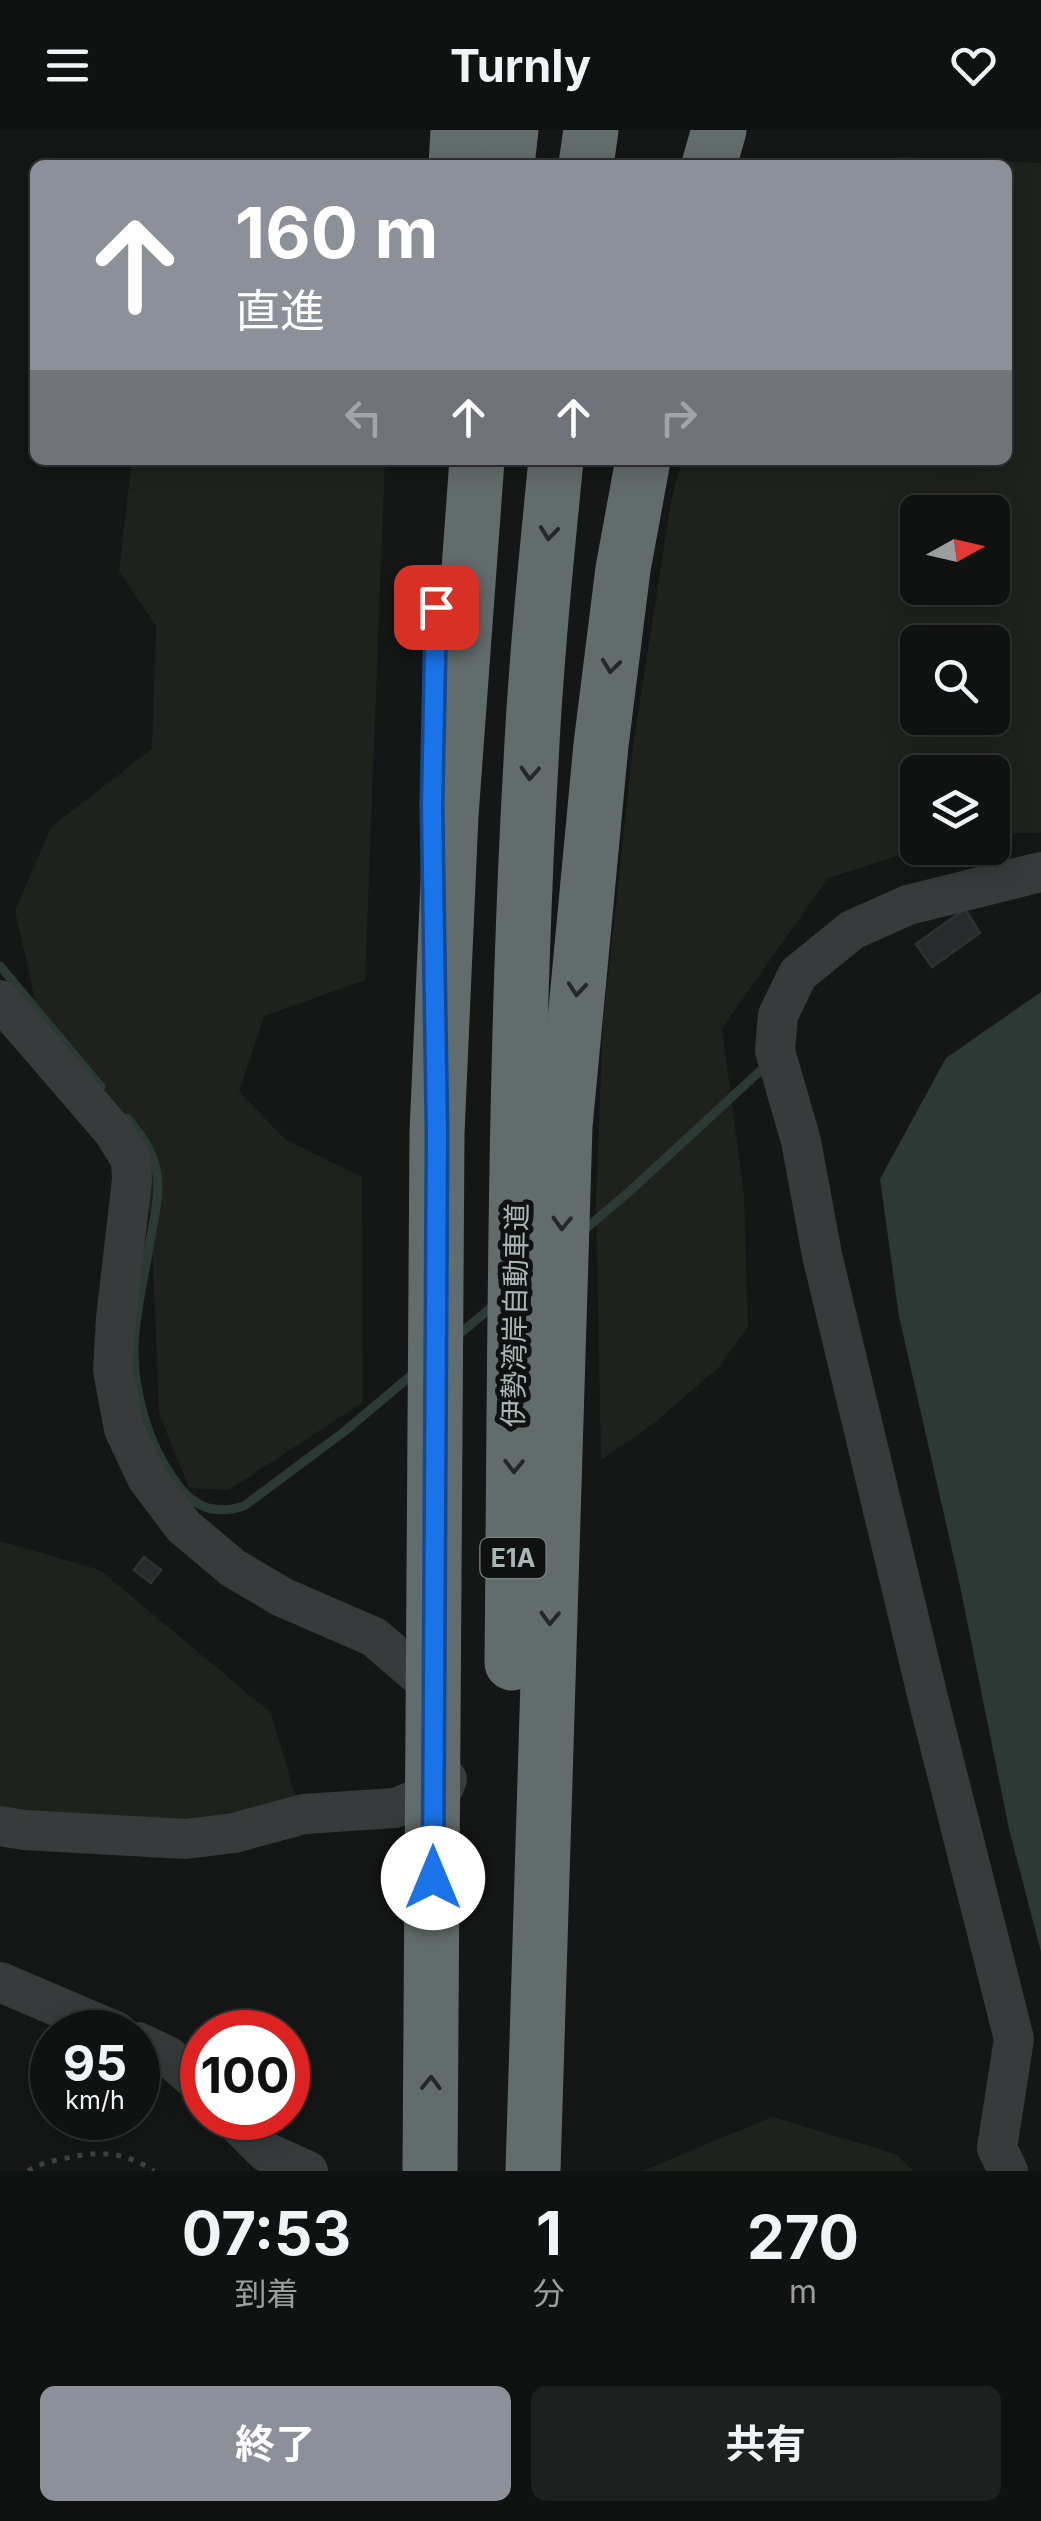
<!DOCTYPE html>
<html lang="ja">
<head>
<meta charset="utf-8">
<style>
  body { margin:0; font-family:Inter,"Noto Sans JP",sans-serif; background:#1e1f1f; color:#f1f3f6; height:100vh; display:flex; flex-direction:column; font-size:38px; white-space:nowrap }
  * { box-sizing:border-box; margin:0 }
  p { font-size:32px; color:#9c9d9f }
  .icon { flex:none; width:55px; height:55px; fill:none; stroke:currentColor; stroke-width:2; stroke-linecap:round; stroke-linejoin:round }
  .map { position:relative; height:2041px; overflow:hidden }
  .drawer { display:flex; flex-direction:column; background:#101111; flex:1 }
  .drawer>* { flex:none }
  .hud { position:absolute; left:30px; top:30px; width:982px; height:305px; border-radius:15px; box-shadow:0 5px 25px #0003,0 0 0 2px #303131; background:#8c9099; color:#fff; overflow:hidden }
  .needle { width:65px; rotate:82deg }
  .buttons { position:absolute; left:900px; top:365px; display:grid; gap:20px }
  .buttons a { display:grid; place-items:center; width:110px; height:110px; border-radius:15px; background:#101111; box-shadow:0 5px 25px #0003,0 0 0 2px #303131; font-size:50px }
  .speed { position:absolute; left:30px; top:1880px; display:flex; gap:20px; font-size:50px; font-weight:700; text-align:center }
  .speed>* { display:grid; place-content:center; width:130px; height:130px; border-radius:50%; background:#101111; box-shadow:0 5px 25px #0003,0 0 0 2px #303131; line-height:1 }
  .speed small { font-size:25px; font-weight:400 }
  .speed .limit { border:15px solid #d22; background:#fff; color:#111 }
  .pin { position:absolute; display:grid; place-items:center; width:85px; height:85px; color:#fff; margin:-42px; border-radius:20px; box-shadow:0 5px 15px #0006 }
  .me { position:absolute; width:110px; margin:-55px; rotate:0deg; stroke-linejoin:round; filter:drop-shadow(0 0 8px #0008) }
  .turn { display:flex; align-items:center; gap:35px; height:210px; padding:0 40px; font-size:45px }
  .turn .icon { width:130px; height:130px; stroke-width:2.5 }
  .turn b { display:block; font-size:70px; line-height:85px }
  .lanes { display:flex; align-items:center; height:95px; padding:0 40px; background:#0003; justify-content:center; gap:50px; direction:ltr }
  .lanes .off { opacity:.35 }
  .eta { display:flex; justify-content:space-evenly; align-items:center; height:170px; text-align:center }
  .eta b { font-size:60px; font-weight:700; line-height:70px }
  .button { display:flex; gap:20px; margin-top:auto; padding:20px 40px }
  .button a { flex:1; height:115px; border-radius:15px; background:#8c9099; color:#fff; font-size:40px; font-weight:700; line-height:115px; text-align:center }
  .button a+a { background:#1e1f1f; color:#f1f3f6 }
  header { display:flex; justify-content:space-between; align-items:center; height:130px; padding:0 40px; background:#101111; font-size:45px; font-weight:700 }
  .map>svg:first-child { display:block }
</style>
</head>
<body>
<header><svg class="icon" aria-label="menu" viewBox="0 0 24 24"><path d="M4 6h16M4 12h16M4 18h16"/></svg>Turnly<svg class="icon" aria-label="heart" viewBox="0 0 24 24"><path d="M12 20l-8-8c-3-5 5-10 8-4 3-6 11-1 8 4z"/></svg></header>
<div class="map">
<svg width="1041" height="2041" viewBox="0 0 1041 2041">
  <rect width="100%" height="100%" fill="#151717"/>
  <!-- green -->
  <g fill="#1f221c" fill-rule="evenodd">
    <path d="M901,27l140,6v670h-48l-1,-61h-74v76h5l-95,30 -106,150 22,167 4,132 -29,40 -65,56 -53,37 -5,-260 7,-177 30,-277 38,-245 11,-41h326v-295h-126zM918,382h74v76h-74zM918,512h74v76h-74z"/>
    <path d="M132,330h253l-20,520 -101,36 -25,75 46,48 77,38 1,225 -134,88 -40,-2 -30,-75 -8,-197 -49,-129 -64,-75 -23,-101 36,-84 101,-78 4,-123 -37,-55z"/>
    <path d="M0,1411l100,29 171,143 27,92 -240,36 -58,-15z"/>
    <path d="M772,1987l123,37 19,17h-271z"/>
  </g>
  <!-- water -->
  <path fill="#2c3a36" d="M1041,862v960l-32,-123 -50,-248 -60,-265 -19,-137 66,-121z"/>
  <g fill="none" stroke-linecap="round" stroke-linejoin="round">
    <!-- stream -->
    <g stroke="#2c3a36" stroke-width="9">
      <path d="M0,836l101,121"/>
      <path d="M127,988c17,20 31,40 31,68 0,20 -6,42 -9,61 -5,31 -16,78 -15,108 1,42 15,89 39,123 18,28 39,38 71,28l101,-75 69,-58"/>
      <path d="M583,1101l47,-40 130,-120"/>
      <path d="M456,1207l38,-32"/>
    </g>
  </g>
  <!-- building -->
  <g fill="#282a2b" stroke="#2f3233" stroke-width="2.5">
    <path d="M965,779l15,24 -48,34 -16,-23z"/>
    <path d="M144,1427l17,13 -10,13 -17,-13z"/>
  </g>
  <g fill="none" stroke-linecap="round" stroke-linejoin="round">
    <!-- path -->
    <path stroke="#3d4342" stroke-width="5" stroke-dasharray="5 8" stroke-linecap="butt" d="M28,2041c12,-8 25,-10 39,-13 33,-8 58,-6 87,13"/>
    <!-- minor -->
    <g stroke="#373b3c" stroke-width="40">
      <path d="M0,870l113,131 18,29 1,19 -16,140 -3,51 11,59 23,49 37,49 49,41 49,29 92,40 49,42 15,27"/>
      <path d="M0,1696l24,4 162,9 48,-6 70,-19 91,-6 48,-19 4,-10"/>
      <path d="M0,1852l117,50"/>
      <path d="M138,1912l30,14 34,30"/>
      <path d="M232,1988l34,34 42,19"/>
      <path d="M1008,2041l-11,-23 17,-109 -86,-341 -106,-443 -21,-114 -26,-90 3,-36 20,-41 54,-44 56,-25 133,-33"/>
    </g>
    <!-- highway -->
    <g stroke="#636c6c" stroke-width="55">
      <path d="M456,35l2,-35"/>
      <path d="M507,35l4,-35"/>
      <path d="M586,35l5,-35"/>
      <path d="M709,35l10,-35"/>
      <path d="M512,1533c3,-300 2,-601 19,-901 5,-101 15,-201 25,-302"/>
      <path d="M430,2041l7,-1038 14,-318 26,-355"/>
      <path d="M533,2041l32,-1045 36,-381 22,-176 20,-109"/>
    </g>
  </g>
  <!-- one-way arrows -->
  <defs><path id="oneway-chevron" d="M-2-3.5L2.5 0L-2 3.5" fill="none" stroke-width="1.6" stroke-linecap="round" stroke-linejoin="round" transform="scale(2.5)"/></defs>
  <g stroke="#252828">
    <use href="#oneway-chevron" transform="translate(549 403) rotate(96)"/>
    <use href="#oneway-chevron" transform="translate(611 536) rotate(97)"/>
    <use href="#oneway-chevron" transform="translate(530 643) rotate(93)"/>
    <use href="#oneway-chevron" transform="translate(577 859) rotate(95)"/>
    <use href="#oneway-chevron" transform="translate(562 1093) rotate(92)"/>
    <use href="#oneway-chevron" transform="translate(514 1336) rotate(91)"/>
    <use href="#oneway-chevron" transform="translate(550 1488) rotate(92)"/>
    <use href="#oneway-chevron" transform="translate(431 1953) rotate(-89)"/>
  </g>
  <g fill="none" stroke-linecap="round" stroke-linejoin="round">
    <defs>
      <path id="route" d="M433,1748l4,-745 -5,-327 4,-199"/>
    </defs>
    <!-- route casing -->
    <use href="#route" stroke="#114b97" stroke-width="25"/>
    <!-- route -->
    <use href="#route" stroke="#1a73e8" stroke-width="18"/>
  </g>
  <g text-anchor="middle" stroke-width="10" stroke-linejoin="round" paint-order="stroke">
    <!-- shield labels -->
    <rect fill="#101212" stroke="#7a8584" stroke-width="2.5" x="480.5" y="1408" width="65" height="40" rx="8"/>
    <g font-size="25" font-weight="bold" fill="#a8b6b5">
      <text x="513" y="1437">E1A</text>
    </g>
    <!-- street labels -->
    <g font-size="28" fill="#a8b6b5" stroke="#101212">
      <text transform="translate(515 1185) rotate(-89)" y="10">伊勢湾岸自動車道</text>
    </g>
  </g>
</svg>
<div class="buttons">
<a><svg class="needle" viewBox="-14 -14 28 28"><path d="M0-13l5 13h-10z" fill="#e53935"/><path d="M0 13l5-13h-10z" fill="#9c9d9f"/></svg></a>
<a><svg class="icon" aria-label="search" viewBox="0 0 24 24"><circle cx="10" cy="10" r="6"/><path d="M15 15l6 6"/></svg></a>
<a><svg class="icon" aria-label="layers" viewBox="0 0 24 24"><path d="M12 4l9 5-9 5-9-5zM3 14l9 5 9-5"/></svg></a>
</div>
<div class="speed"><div>95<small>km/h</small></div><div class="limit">100</div></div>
<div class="pin" style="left:436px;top:477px;background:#d93025"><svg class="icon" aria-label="arrive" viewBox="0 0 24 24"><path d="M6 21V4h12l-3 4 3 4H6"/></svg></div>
<svg class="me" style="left:433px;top:1748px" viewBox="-20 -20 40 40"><circle r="19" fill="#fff"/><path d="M0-13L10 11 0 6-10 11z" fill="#1a73e8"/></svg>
<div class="hud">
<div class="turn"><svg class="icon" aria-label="ahead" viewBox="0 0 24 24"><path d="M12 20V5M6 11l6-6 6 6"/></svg><div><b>160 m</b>直進</div></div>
<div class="lanes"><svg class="icon off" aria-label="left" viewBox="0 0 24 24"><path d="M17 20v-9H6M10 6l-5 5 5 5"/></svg><svg class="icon" aria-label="ahead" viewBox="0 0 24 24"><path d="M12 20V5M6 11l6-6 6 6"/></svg><svg class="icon" aria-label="ahead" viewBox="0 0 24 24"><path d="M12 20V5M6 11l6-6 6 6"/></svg><svg class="icon off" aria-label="right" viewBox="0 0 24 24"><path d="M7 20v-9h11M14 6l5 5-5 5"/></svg></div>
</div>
</div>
<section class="drawer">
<div class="eta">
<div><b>07:53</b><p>到着</p></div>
<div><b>1</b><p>分</p></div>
<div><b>270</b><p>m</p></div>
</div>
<div class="button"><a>終了</a><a>共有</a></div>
</section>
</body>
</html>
